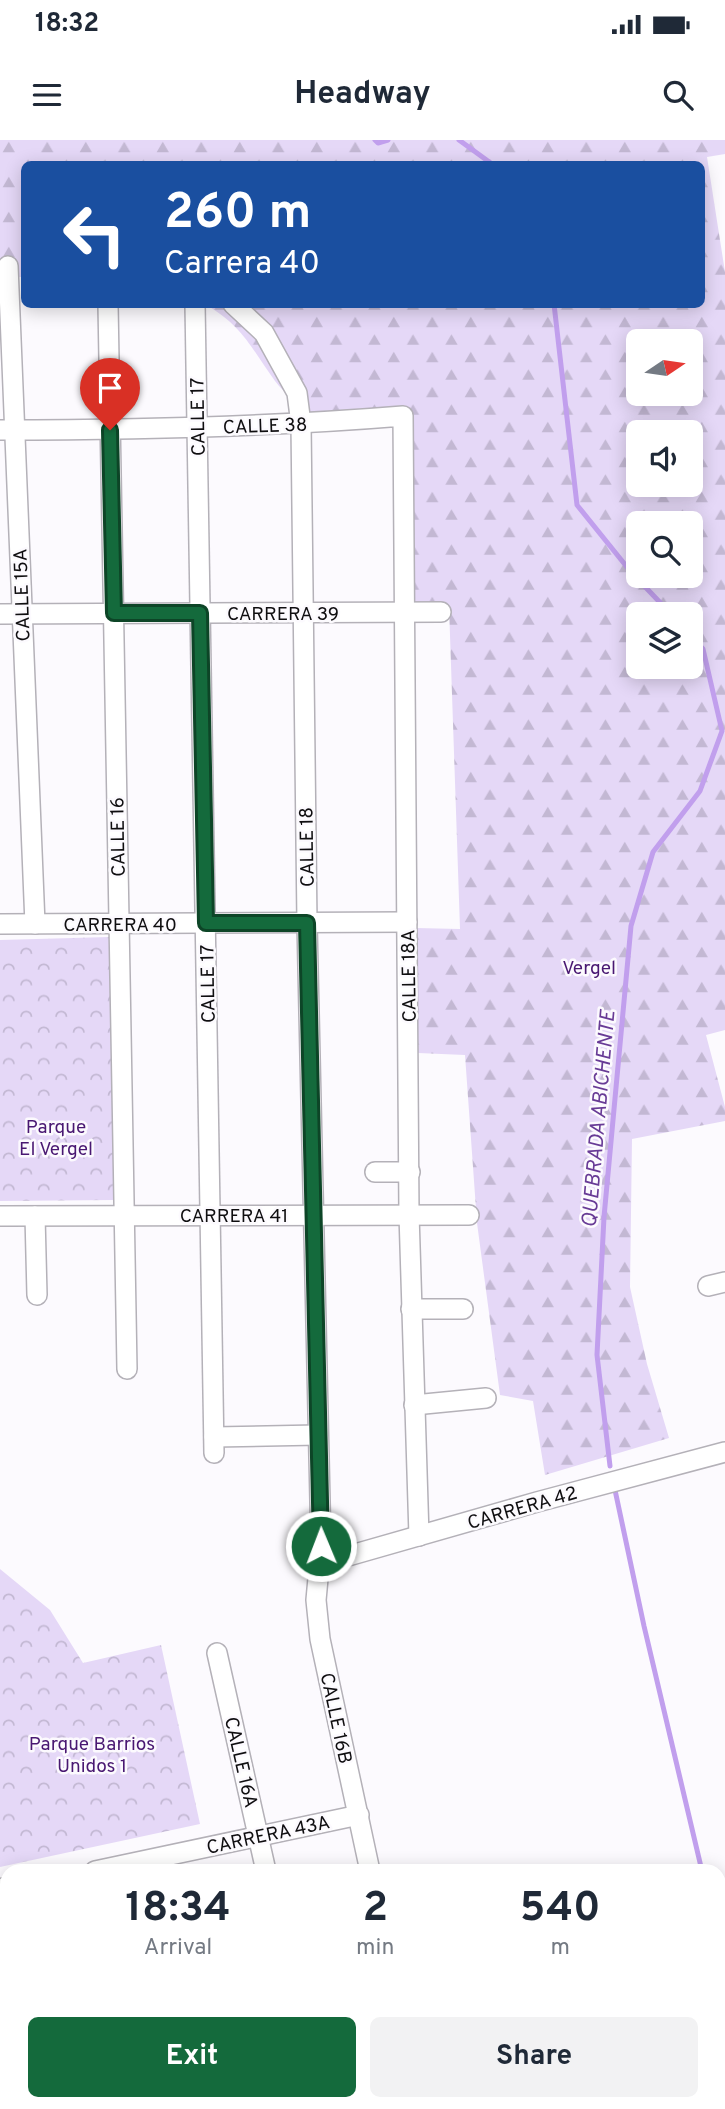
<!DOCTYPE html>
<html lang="en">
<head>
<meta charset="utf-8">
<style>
  body { margin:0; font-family:Overpass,sans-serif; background:#f2f2f3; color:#1f2937; height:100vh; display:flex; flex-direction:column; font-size:26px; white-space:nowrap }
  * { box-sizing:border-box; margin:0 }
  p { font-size:23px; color:#747a83 }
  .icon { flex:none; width:38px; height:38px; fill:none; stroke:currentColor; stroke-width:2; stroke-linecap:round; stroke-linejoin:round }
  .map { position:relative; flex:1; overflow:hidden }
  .side { position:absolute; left:0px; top:1724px; width:726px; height:247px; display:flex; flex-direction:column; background:#fff; border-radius:21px 21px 0 0; box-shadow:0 4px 18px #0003 }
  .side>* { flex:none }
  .hud { position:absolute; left:21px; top:21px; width:684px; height:147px; border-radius:10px; box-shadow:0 4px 18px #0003; background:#1a4fa0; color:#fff; overflow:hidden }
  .needle { width:46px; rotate:77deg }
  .fabs { position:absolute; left:626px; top:189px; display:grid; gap:14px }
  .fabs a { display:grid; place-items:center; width:77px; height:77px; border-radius:10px; background:#fff; box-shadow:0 4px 18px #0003; font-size:35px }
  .pin { position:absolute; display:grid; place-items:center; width:60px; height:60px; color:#fff; margin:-72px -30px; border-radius:50% 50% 50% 0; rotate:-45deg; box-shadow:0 0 7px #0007 }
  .pin .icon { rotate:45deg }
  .me { position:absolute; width:77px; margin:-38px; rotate:359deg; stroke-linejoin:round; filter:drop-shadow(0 0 5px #0008) }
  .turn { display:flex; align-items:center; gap:24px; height:147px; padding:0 28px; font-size:32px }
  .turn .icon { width:91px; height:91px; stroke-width:2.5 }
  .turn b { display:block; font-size:49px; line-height:60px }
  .eta { display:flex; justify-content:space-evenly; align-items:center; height:119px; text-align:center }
  .eta b { font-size:42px; font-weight:700; line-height:49px }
  .primary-button { display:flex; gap:14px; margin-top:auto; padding:14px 28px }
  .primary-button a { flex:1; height:80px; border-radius:10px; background:#146a3c; color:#fff; font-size:28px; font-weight:700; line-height:80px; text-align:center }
  .primary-button a+a { background:#f2f2f3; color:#1f2937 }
  .status { display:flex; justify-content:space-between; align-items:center; height:49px; padding:0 35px; background:#fff; direction:ltr }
  .status svg { height:19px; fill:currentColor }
  header { display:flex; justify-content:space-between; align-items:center; height:91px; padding:0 28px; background:#fff; font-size:32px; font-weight:700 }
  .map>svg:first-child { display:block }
</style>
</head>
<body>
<div class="status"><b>18:32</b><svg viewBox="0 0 49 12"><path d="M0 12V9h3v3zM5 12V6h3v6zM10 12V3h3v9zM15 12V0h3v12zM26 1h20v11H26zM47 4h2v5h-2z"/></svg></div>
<header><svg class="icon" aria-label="menu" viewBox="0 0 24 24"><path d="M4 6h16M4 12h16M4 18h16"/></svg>Headway<svg class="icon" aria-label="search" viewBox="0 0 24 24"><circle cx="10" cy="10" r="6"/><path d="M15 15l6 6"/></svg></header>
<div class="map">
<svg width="725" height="1969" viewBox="0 0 725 1969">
  <defs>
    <pattern id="forest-firs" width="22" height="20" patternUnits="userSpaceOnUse" patternTransform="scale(1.75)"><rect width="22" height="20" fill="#e5d8f7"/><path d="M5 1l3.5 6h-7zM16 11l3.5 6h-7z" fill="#c3b8d3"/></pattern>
    <pattern id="park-crowns" width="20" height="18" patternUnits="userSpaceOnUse" patternTransform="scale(1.75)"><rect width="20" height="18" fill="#e5d8f7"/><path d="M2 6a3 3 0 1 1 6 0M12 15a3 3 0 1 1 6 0" fill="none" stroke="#c3b8d3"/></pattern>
  </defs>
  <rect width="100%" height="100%" fill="#fcfafe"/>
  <!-- forest -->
  <path fill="url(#forest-firs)" fill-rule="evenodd" d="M0,0h725v14l-18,3 18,115v758l-19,5 19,72v14l-93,18 -2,148 17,77 22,74 -124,37 -12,-74 -33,-6 -23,-172 -12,-168 -47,-2 -2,-125 44,1 -11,-323h-40l-2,-192 -98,1c-11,-11 -25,-22 -34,-34 -23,-32 -33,-56 -69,-76l496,-1v-140h-678v113h-24zM639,201h52v53h-52zM639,292h52v53h-52zM639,383h52v53h-52zM639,474h52v53h-52z"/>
  <!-- park -->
  <g fill="url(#park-crowns)">
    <path d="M109,797l5,263 -114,1v-261z"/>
    <path d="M0,1429l50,41 33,53 78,-18 39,179 -200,43z"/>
  </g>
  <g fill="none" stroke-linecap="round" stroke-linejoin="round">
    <!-- stream -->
    <g stroke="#c19fed" stroke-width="5">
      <path d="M375,0l3,3 10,-3"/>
      <path d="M459,0l33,24"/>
      <path d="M554,164l23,201 54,67 40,42"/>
      <path d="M610,1326l-13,-111 7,-138 27,-291 22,-74 47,-61 22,-60 -19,-82 -12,-13"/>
      <path d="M615,1350l29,136 58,245"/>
      <path d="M719,1804l6,25"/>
    </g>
    <defs>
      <g id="minor">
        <path d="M8,126l27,658"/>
        <path d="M108,164l19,1065"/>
        <path d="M195,164l19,1149"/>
        <path d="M233,164l31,29 33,60 4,31 6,499 14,623 -5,54 4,39 50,232"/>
        <path d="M0,290c135,0 269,-3 403,-14l6,798 10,322"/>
        <path d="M0,474l441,-2"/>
        <path d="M0,784l407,-2"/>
        <path d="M375,1032h35"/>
        <path d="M0,1076l469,-1"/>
        <path d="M35,1076l2,79"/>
        <path d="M708,1146l17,-4"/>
        <path d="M411,1169h52"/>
        <path d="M414,1265l72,-7"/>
        <path d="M214,1297l104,-2"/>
        <path d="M320,1424l217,-62 188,-50"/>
        <path d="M217,1513l49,218"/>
        <path d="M95,1731l264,-56"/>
        <path d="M0,1749l7,-2"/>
        <path d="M0,1884l7,34"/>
        <path d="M0,1931l7,15"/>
        <path d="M15,1964l3,5"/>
        <path d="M114,1964l1,5"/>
        <path d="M208,1964l1,5"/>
        <path d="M315,1964l1,5"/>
        <path d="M420,1964l1,5"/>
      </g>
    </defs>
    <!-- minor casing -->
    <use href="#minor" stroke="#b4b1b8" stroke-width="22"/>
    <!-- minor -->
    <use href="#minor" stroke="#fff" stroke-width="19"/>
  </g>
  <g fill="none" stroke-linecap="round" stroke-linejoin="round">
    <defs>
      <path id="route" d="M110,290l4,183h86l6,310h101l14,623"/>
    </defs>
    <!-- route casing -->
    <use href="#route" stroke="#0d4527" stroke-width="18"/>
    <!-- route -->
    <use href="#route" stroke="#146a3c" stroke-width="12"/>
  </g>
  <g text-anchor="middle" stroke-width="5" stroke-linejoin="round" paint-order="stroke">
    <!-- street labels -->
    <g font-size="19" fill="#0f0e10" stroke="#fcfafe">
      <text transform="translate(197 277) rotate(-91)" y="7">CALLE 17</text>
      <text transform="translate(265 285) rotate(-2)" y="7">CALLE 38</text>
      <text transform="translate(21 455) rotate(-92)" y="7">CALLE 15A</text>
      <text x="283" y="480">CARRERA 39</text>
      <text transform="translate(117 697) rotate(-91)" y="7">CALLE 16</text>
      <text transform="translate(306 707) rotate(-91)" y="7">CALLE 18</text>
      <text x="120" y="791">CARRERA 40</text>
      <text transform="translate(408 836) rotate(-91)" y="7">CALLE 18A</text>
      <text transform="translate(207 844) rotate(-91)" y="7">CALLE 17</text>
      <text x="234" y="1082">CARRERA 41</text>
      <text transform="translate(522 1367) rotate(-16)" y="7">CARRERA 42</text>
      <text transform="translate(337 1578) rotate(78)" y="7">CALLE 16B</text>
      <text transform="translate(242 1622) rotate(77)" y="7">CALLE 16A</text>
      <text transform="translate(268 1694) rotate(-12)" y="7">CARRERA 43A</text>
    </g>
    <!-- park labels -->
    <g font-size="19" fill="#491872" stroke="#fcfafe">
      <text x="589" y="834">Vergel</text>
      <text x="56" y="993">Parque<tspan x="56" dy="22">El Vergel</tspan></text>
      <text x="92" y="1610">Parque Barrios<tspan x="92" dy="22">Unidos 1</tspan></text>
    </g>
    <!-- water labels -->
    <g font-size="21" font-style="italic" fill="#683b96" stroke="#fcfafe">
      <text transform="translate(598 979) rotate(-85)" y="7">QUEBRADA ABICHENTE</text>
    </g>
  </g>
</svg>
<div class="fabs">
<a><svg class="needle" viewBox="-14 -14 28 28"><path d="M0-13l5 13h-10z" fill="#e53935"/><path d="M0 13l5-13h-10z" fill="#747a83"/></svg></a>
<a><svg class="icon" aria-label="sound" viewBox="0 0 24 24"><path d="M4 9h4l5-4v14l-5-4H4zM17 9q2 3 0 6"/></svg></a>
<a><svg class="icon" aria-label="search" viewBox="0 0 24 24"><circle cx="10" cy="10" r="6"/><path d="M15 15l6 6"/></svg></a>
<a><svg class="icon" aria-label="layers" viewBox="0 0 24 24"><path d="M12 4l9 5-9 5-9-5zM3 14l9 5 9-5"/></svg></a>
</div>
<div class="pin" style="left:110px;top:290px;background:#d93025"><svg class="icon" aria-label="arrive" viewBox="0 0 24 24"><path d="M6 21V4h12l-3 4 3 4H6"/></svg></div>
<svg class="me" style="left:321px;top:1406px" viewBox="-20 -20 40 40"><circle r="17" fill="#146a3c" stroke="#fff" stroke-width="3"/><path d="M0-11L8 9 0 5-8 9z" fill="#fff"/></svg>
<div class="hud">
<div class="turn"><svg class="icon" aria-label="left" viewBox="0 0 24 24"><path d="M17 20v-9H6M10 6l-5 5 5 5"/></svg><div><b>260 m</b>Carrera 40</div></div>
</div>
<section class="side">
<div class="eta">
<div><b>18:34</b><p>Arrival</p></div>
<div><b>2</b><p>min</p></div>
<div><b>540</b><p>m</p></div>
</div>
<div class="primary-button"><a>Exit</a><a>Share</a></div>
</section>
</div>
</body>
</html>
